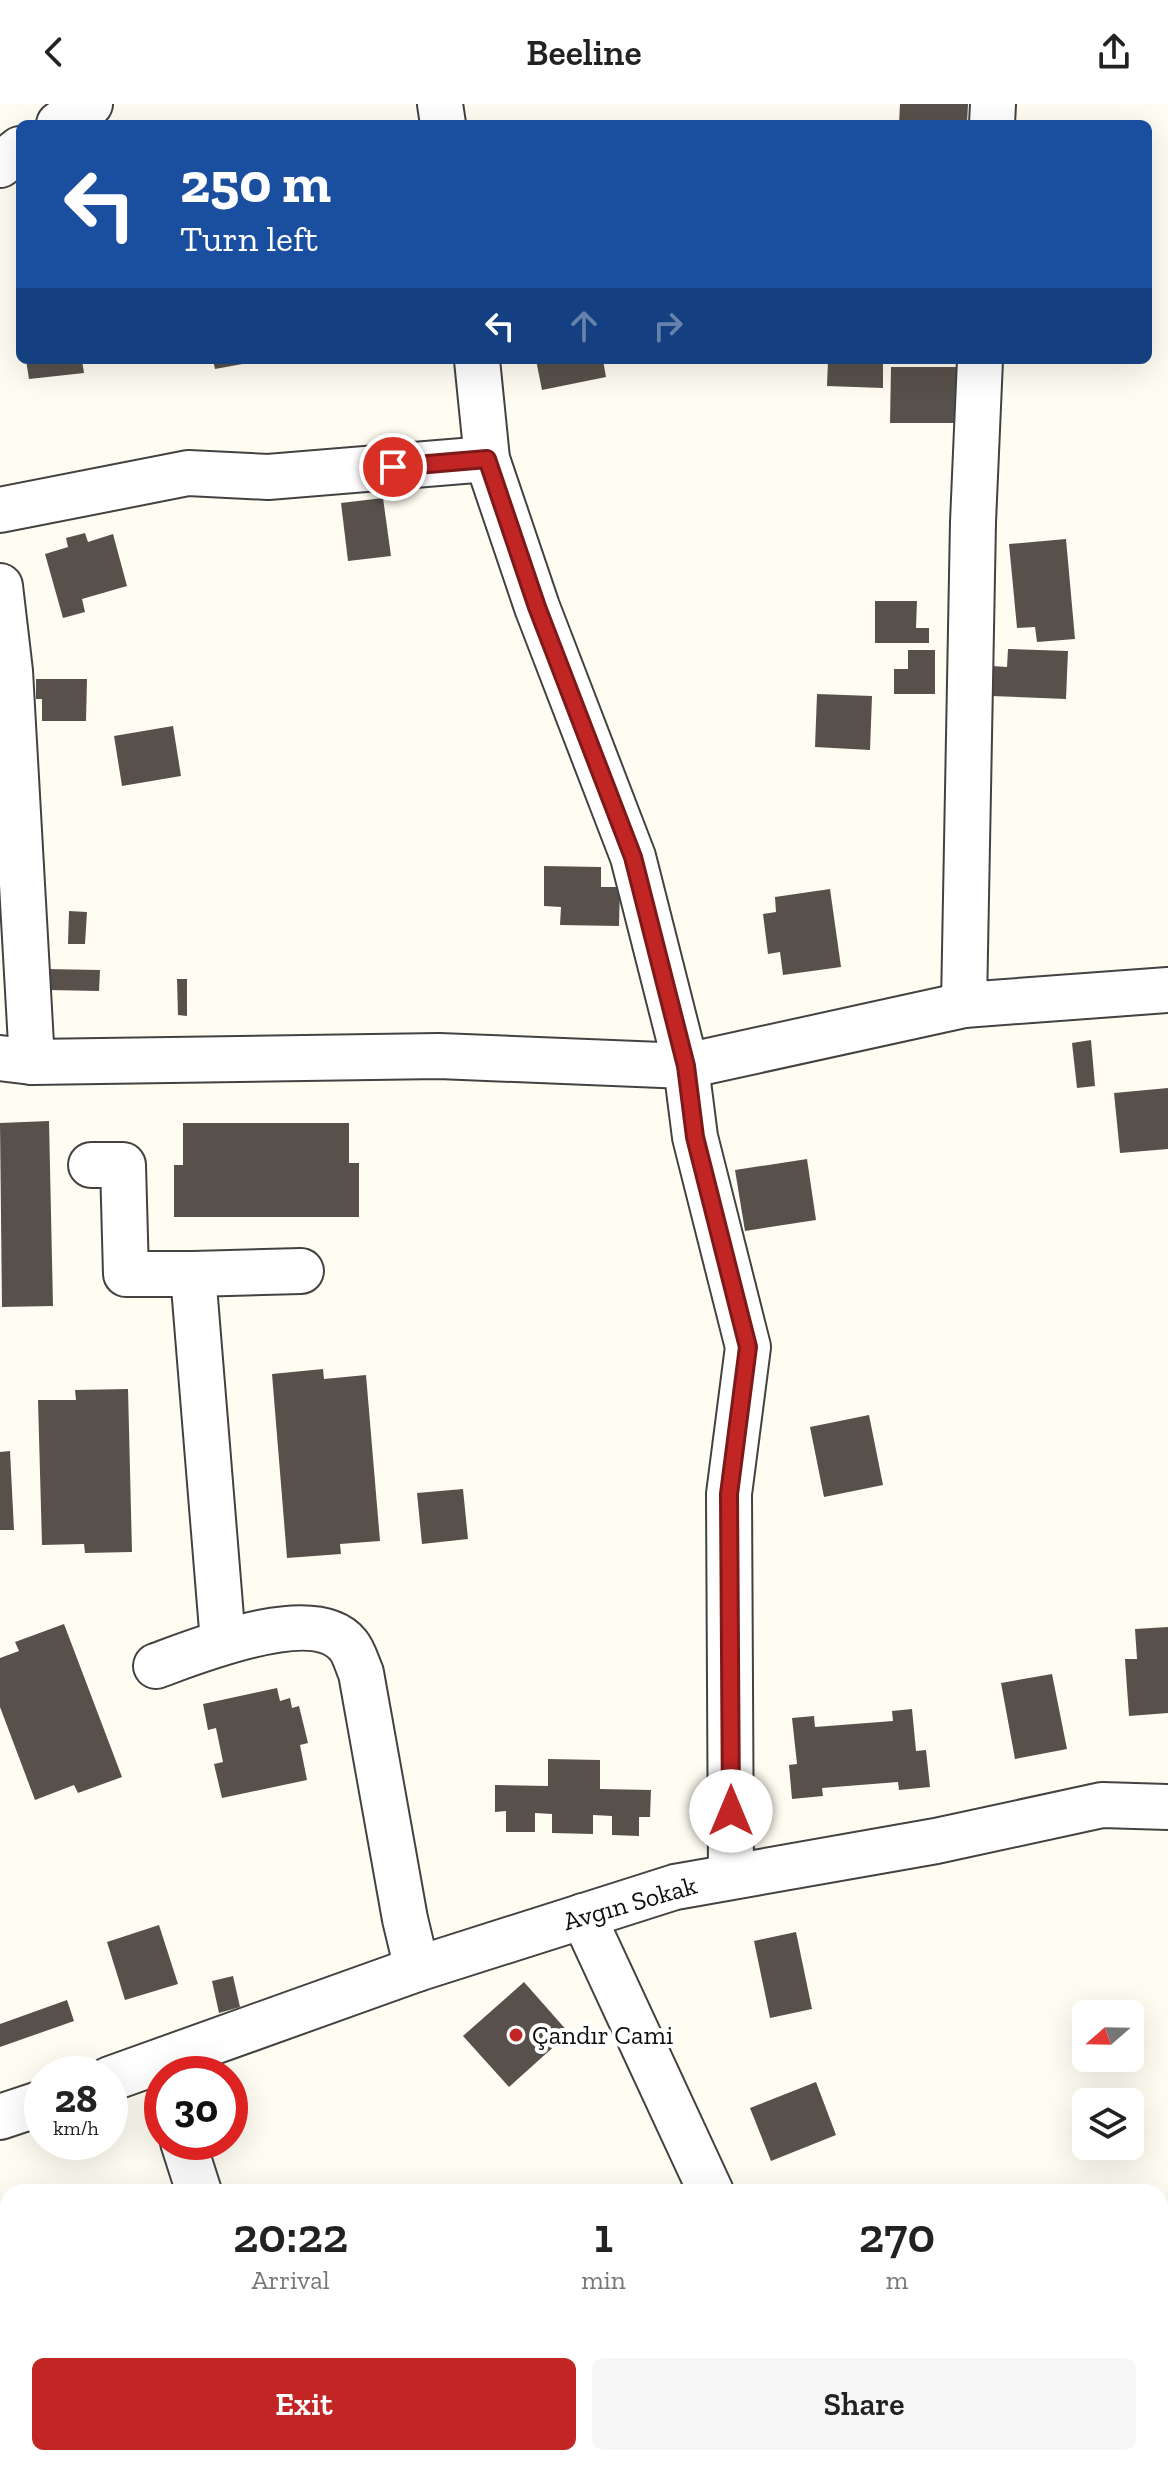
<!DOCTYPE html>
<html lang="en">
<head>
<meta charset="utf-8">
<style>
  body { margin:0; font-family:"Zilla Slab",serif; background:#f6f6f6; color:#222; height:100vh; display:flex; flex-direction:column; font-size:30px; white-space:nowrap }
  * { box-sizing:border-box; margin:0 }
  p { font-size:26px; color:#767676 }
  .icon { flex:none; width:44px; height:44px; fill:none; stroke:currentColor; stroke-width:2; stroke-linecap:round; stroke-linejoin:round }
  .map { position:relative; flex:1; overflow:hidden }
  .panel { position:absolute; left:0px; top:2080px; width:1168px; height:282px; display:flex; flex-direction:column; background:#fff; border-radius:24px 24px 0 0; box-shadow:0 8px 32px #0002 }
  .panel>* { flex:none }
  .hud { position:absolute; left:16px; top:16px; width:1136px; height:244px; border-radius:12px; box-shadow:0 8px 32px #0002; background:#1a4fa0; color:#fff; overflow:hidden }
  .needle { width:52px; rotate:250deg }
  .buttons { position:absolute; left:1072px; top:1896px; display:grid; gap:16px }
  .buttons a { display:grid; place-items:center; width:72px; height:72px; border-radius:12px; background:#fff; box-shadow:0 8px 32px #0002; font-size:40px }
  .speed { position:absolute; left:24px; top:1952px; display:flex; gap:16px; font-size:40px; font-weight:700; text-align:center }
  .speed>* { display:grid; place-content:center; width:104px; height:104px; border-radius:50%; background:#fff; box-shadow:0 8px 32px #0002; line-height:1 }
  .speed small { font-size:20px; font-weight:400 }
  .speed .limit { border:12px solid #d22; background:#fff; color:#111 }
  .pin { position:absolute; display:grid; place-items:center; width:68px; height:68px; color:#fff; margin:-34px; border:4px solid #fff; border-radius:50%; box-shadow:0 2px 8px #0007 }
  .me { position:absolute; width:88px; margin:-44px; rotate:0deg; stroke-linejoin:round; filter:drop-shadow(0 0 6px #0008) }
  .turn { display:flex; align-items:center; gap:28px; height:168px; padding:0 32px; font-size:36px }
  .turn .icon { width:104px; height:104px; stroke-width:2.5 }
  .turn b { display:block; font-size:56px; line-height:68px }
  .lanes { display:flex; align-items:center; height:76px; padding:0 32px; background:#0003; justify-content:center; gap:40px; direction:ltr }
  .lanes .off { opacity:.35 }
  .eta { display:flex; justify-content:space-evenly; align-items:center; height:136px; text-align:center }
  .eta b { font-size:48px; font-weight:600; line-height:56px }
  .cta { display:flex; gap:16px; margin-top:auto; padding:16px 32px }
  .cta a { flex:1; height:92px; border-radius:12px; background:#c12625; color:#fff; font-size:32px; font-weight:600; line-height:92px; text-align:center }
  .cta a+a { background:#f6f6f6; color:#222 }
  header { display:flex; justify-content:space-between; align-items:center; height:104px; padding:0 32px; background:#fff; font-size:36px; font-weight:600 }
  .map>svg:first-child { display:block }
</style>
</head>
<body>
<header><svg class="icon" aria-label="back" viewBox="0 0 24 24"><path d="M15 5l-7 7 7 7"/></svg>Beeline<svg class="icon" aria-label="share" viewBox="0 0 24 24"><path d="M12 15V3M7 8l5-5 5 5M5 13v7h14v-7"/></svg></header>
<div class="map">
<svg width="1168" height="2361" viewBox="0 0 1168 2361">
  <rect width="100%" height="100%" fill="#fffdf1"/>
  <!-- building -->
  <g fill="#58514b">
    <path d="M900,0h68l-1,20h-68z"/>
    <path d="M26,256h56l2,13 -55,6z"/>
    <path d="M213,256h34l1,3 -33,6z"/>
    <path d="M536,256h67l3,17 -64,13z"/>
    <path d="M828,256h55v28l-56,-2z"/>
    <path d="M891,263h66v56h-67z"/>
    <path d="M383,394l8,58 -43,5 -7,-58z"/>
    <path d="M85,429l3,9 25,-8 14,52 -45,13 3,13 -22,6 -18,-64 23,-7 -2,-9z"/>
    <path d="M1066,435l9,100 -38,3 -2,-15 -18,1 -8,-84z"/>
    <path d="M875,497h42l-1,27h13v15h-54z"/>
    <path d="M1008,545l60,2 -2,48 -75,-3 1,-30 15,1z"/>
    <path d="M908,546h27v44h-41v-25h14z"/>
    <path d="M36,575h51l-1,42h-44v-22h-6z"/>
    <path d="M817,590l55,2 -2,54 -55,-3z"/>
    <path d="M173,622l8,50 -59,10 -8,-50z"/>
    <path d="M544,762l57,1v20h19l-1,39 -59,-1 1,-18 -17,-1z"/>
    <path d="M830,785l11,78 -58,8 -3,-23 -12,2 -5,-40 13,-2 -1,-15z"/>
    <path d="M69,807l18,1 -2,32h-17z"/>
    <path d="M47,865l53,1 -1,21 -51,-1z"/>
    <path d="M177,875h10v37l-9,-1z"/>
    <path d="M1091,936l4,46 -18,2 -5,-45z"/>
    <path d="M1168,984v61l-48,4 -6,-60z"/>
    <path d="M49,1017l4,185 -51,1 -2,-184z"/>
    <path d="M183,1019h166v40h10v54h-185v-52h9z"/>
    <path d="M807,1055l9,61 -71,11 -10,-61z"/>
    <path d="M323,1265l1,10 42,-4 14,166 -40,3 1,10 -54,4 -15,-184z"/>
    <path d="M128,1285l4,163 -47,1 -1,-9 -42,1 -4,-145h38l-1,-10z"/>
    <path d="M869,1311l14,70 -59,12 -14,-70z"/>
    <path d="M10,1347l4,79h-14v-78z"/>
    <path d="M463,1385l5,50 -46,5 -5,-51z"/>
    <path d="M64,1520l58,153 -44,16 -4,-8 -39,15 -35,-93v-49l19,-7 -4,-9z"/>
    <path d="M1168,1523v86l-39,3 -4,-57h12l-2,-30z"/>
    <path d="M1052,1570l15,75 -52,10 -14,-76z"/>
    <path d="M277,1584l3,13 10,-3 2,10 7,-2 9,37 -8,2 7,35 -85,18 -8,-34 9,-2 -7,-34 -8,2 -5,-26z"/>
    <path d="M912,1605l4,42 10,-1 4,37 -31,3 -1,-8 -76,6 1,8 -31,3 -3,-34 8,-1 -5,-46 22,-2 1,11 78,-6 -1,-10z"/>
    <path d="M548,1655l52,1v29l51,1 -1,27h-11v19l-27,-1v-19l-19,-1v19l-41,-1v-19l-17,-1v19h-29v-21l-11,1v-27l53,1z"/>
    <path d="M159,1821l19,59 -53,16 -18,-58z"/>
    <path d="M796,1828l16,77 -42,9 -16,-77z"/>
    <path d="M233,1872l7,31 -21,6 -7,-32z"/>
    <path d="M524,1878l45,51 -60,54 -46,-51z"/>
    <path d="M67,1896l7,21 -74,26v-23z"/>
    <path d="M816,1978l20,53 -65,26 -21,-53z"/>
    <path d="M970,2354h65l2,7h-96z"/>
  </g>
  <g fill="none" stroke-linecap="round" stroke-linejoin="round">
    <defs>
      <g id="minor">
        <path d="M440,0l3,20"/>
        <path d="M59,20l31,-20"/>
        <path d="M992,20l1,-20"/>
        <path d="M0,61l20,-16"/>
        <path d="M477,256l10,99 50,148 96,250 53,209 9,71 53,210 -19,147 2,381"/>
        <path d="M0,406l188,-37 80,4 219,-18"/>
        <path d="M0,482l10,85 22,391"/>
        <path d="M964,901l9,-483 7,-162"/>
        <path d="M0,954l32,4 407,-6 247,10 278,-61 204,-15"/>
        <path d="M91,1061h32l3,109h67l30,368"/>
        <path d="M193,1170l108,-3"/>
        <path d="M156,1562c41,-15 158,-63 192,-21 6,7 9,19 13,28l44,246 12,50"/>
        <path d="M583,1812l128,276"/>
        <path d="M110,1975l307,-110 258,-82 261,-46 166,-36 66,2"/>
        <path d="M0,2013l42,-14"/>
        <path d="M183,2038l16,50"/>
        <path d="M0,2243l8,-5"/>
        <path d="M824,2354l2,7"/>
      </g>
    </defs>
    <!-- minor casing -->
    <use href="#minor" stroke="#424242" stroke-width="48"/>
    <!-- minor -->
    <use href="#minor" stroke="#fff" stroke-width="44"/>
  </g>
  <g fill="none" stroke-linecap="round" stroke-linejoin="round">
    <defs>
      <path id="route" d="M393,363l94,-8 50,148 96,250 53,209 9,71 53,210 -19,147 2,317"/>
    </defs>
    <!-- route casing -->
    <use href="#route" stroke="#7d1918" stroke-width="20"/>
    <!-- route -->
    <use href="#route" stroke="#c12625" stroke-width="14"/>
  </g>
  <!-- markers -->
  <circle fill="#c12625" stroke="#fff" stroke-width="3" cx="516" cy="1931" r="8"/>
  <g text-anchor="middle" stroke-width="8" stroke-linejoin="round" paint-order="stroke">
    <!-- street labels -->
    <g font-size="26" fill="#0f0f0f" stroke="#fff">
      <text transform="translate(630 1799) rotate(-16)" y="9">Avgın Sokak</text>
    </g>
    <!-- poi labels -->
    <g font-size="26" fill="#0f0f0f" stroke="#fff" text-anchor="start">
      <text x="532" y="1940">Çandır Cami</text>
    </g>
  </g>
</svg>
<div class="buttons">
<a><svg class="needle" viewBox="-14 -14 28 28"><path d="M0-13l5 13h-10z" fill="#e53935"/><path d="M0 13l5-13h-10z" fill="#767676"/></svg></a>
<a><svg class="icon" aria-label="layers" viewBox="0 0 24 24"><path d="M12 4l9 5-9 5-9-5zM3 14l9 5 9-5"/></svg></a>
</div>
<div class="speed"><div>28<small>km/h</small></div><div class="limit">30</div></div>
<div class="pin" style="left:393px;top:363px;background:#d93025"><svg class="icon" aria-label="arrive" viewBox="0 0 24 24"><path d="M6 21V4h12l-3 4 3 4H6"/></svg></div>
<svg class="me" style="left:731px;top:1707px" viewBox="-20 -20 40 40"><circle r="19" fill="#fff"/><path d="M0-13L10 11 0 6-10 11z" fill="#c12625"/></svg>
<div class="hud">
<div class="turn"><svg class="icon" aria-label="left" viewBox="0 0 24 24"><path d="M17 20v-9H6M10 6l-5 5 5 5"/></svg><div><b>250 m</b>Turn left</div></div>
<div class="lanes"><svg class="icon" aria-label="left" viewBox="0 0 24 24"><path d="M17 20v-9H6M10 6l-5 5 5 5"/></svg><svg class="icon off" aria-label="ahead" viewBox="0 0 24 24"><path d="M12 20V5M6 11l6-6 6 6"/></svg><svg class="icon off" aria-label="right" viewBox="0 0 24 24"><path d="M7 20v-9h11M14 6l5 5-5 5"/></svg></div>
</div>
<section class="panel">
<div class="eta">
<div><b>20:22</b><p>Arrival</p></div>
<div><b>1</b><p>min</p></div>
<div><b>270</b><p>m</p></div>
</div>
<div class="cta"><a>Exit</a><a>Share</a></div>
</section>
</div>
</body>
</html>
